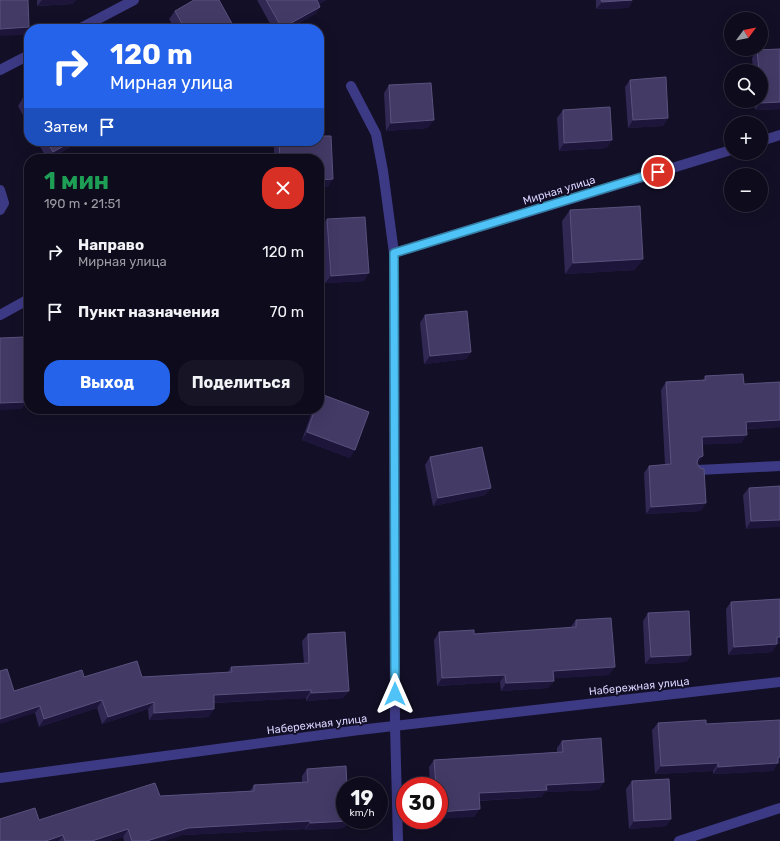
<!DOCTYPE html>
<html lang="ru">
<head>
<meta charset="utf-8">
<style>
  body { margin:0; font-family:Rubik,sans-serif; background:#171425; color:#f1f3f6; height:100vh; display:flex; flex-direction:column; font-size:15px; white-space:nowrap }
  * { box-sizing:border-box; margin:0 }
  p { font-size:13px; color:#9b9ba3 }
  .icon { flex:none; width:22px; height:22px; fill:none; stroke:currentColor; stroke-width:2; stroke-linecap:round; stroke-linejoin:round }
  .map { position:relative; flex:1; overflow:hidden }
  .panel { position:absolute; left:24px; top:154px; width:300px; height:260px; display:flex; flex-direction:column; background:#0e0b1c; border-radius:16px; box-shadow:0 4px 16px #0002,0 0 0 1px #2e2b3b }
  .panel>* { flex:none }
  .top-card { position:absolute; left:24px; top:24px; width:300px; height:122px; border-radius:16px; box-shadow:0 4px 16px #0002,0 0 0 1px #2e2b3b; background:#2563eb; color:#fff; overflow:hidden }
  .needle { width:26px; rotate:58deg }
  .buttons { position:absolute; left:724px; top:12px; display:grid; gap:8px }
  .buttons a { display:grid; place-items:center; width:44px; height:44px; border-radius:50%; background:#0e0b1c; box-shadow:0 4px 16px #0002,0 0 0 1px #2e2b3b; font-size:20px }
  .speed { position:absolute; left:336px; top:777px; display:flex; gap:8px; font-size:20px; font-weight:700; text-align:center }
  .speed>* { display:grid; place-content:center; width:52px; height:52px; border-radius:50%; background:#0e0b1c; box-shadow:0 4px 16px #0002,0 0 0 1px #2e2b3b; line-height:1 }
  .speed small { font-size:10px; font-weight:400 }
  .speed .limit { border:6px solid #d22; background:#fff; color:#111 }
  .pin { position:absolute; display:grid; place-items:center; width:34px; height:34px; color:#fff; margin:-17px; border:2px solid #fff; border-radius:50%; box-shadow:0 1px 4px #0007 }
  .me { position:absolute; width:44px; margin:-22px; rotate:0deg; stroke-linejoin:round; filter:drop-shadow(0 0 3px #0008) }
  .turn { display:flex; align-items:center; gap:14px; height:84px; padding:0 20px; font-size:18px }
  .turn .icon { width:52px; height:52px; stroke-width:2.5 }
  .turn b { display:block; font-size:28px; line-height:34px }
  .then { display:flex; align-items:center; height:38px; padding:0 20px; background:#0003; gap:8px; font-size:15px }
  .round { display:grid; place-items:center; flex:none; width:42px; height:42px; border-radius:16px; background:#171425 }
  .overview { display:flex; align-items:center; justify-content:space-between; height:68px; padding:0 20px }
  h1 { font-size:24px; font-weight:700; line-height:30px; color:#1e9e55 }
  .primary-button { display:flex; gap:8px; margin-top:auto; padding:8px 20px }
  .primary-button a { flex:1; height:46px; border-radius:16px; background:#2563eb; color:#fff; font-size:16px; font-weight:700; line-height:46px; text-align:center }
  .primary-button a+a { background:#171425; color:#f1f3f6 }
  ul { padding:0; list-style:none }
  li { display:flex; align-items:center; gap:12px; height:60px; padding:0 20px }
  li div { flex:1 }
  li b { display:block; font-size:15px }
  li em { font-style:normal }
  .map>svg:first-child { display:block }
</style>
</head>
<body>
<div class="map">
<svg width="780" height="841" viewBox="0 0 780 841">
  <rect width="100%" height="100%" fill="#130f26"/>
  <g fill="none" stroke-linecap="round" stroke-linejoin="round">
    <!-- minor -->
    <g stroke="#3d3a85" stroke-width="10">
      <path d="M79,29l55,-29"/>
      <path d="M0,70l29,-15"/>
      <path d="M351,86l25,48 7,37 11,82 1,473 3,115"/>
      <path d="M761,141l19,-6"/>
      <path d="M0,190l4,13 -4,7"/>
      <path d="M394,253l337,-103"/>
      <path d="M0,315l29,-16"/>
      <path d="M698,470l82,-4"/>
      <path d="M0,778l359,-48 421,-48"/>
      <path d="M679,841l101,-33"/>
    </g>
  </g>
  <!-- wall -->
  <g fill="#312854">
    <path d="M37,0h39l-4,4 -35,2z"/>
    <path d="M257,0h69l-7,4 1,3 -5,7 -27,15h-15z"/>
    <path d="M596,0h37l-5,8 -32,1z"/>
    <path d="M175,11l60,18h-60l-6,-10z"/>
    <path d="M780,49v60l-25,1v-9h6v-30h-8l-1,-13 5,-8z"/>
    <path d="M630,80l38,38 -5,8 -35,2 -3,-41z"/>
    <path d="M389,85l39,43 -42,3 -2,-38z"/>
    <path d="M29,95v31l-11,-20 5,-8z"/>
    <path d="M563,110l44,38 -48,3 -2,-33z"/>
    <path d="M37,141h44l-32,18h-2z"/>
    <path d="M277,141h42l9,46 -9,-28h-45v-13z"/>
    <path d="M570,210l65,60 -70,4 -3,-53z"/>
    <path d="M327,219l37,62 -39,2 -3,-57z"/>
    <path d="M425,315l46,37 -5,7 -42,5 -4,-41z"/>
    <path d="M705,376l39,8 36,-2v45l-34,2 -5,14 -38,1v12l-6,8 4,47 -55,3 -2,-41 5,-7 16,-1 -4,-75 5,-8 37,-2z"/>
    <path d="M321,394l29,64 -48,-18 11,-31h6v-13z"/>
    <path d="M430,457l61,31 -6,7 -52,11 -8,-41z"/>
    <path d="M780,486l-34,43 -3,-34 6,-7z"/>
    <path d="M780,599v45h-3l-5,8 -44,3 -2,-46 5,-7z"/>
    <path d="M648,613l43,42 -5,7 -41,2 -2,-43z"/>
    <path d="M576,620l33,55 -55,3v3l-6,7 -47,3 -1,-9 -63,4 -3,-46 5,-8 35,2 96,-6z"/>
    <path d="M308,634l41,57 -6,7 -37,3v-3l-92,5 -5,14 -60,3 -1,-11 -46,15 -5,-16 -58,19 -4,-14 -21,-22 70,-14h58l86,-5 3,-5 73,-4 -2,-22z"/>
    <path d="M658,723l48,1 71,40 -4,7 -60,3v-3l-58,3 -3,-44z"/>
    <path d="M562,741l42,41 -6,8 -53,2 -4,5 -62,4 -5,16 -35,-31h-9l-1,-19 5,-7 123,-8v-4z"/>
    <path d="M307,769l37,59 -39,2v-1l-123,6 -18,6h-40l-1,-4 -13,4h-110l39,-21 121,-24 90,-5 4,-6 48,-3v-6z"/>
    <path d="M632,781l39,38 -5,7 -37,3 -3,-40z"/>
  </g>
  <!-- shaded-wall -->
  <g fill="#1d163a">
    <path d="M42,0h34l-4,4 -35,2z"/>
    <path d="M317,0h9l-15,8z"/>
    <path d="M633,0l-5,8 -32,1 6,-7z"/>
    <path d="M320,7l-5,7 -27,15h-7l1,-1z"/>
    <path d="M29,27l-5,8 -24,1v-7z"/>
    <path d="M780,102v7l-25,1 5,-7z"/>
    <path d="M668,118l-5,8 -35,2 5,-8z"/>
    <path d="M434,120l-6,8 -42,3 5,-8z"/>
    <path d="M612,140l-5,8 -48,3 5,-8z"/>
    <path d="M73,141h8l-33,18 5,-7z"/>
    <path d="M333,179l-5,8h-9v-7z"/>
    <path d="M643,259l-8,11 -70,4 8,-11z"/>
    <path d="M369,273l-5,8 -39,2 6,-7z"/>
    <path d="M471,352l-5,7 -42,5 6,-8z"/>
    <path d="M27,402l-5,7 -22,1v-7z"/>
    <path d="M780,420v7l-39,2 5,-7z"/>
    <path d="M307,432l48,18 -5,8 -48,-18z"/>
    <path d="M747,435l-6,8 -44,2 5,-8z"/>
    <path d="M703,456l-5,8h-3l3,-5 2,-2z"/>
    <path d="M491,488l-6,7 -52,11 5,-8z"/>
    <path d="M706,503l-5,8 -55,3 5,-7z"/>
    <path d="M780,520v7l-34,2 5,-8z"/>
    <path d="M777,637h3v7h-9z"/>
    <path d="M777,644l-5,8 -44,3 6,-8z"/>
    <path d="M691,655l-5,7 -41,2 6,-7z"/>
    <path d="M615,667l-6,8 -61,4 5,-8z"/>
    <path d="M505,675l-5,7 -63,4 5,-8z"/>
    <path d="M554,681l-6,7 -47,3 5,-8z"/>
    <path d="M311,690l-5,8 -98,5 6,-8z"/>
    <path d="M349,691l-6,7 -37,3 5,-8z"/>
    <path d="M102,700l-5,8 -58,19 5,-8z"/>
    <path d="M154,702l-6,7 -46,15 6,-7z"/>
    <path d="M40,706l-5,7 -35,11v-5z"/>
    <path d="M214,709l-5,8 -60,3 5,-7z"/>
    <path d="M778,757h2v7h-3l-4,7 -60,3 5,-7z"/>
    <path d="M718,763l-5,8 -58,3 6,-8z"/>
    <path d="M604,782l-6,8 -53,2 -4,5 -67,4 5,-8 67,-8z"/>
    <path d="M480,809l-6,8 -35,2v-7z"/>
    <path d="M671,819l-5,7 -37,3 5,-8z"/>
    <path d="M310,821l-5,8 -123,6 -18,6h-17l41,-13z"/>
    <path d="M349,821l-5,7 -39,2 5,-7z"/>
    <path d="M128,829l-5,8 -13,4h-18z"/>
    <path d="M63,835l-4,6h-13z"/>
  </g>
  <!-- building -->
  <g fill="#433a66" stroke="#5a527e">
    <path d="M0,0h28l1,27 -29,2z"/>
    <path d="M194,0h25l16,29h-50l-10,-18z"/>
    <path d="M266,0h51l3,7 -38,21z"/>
    <path d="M601,0h31l-30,2z"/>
    <path d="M780,49v53l-20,1v-2h1v-30h-2l-2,-21z"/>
    <path d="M666,77l2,41 -35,2 -3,-40z"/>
    <path d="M431,83l3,37 -43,3 -2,-38z"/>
    <path d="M29,95v14l-6,-11z"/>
    <path d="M610,107l2,33 -48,3 -1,-33z"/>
    <path d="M319,136h12l2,43 -14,1v-21h-39l-1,-18h40z"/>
    <path d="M47,141h26l-20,11z"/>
    <path d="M640,206l3,53 -70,4 -3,-53z"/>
    <path d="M365,217l4,56 -38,3 -4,-57z"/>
    <path d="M467,311l4,41 -41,4 -5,-41z"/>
    <path d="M24,337l3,65 -27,1v-65z"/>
    <path d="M743,374l1,10 36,-2v38l-34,2 1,13 -45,2 1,19 -3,1 -2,2 -1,4 3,5 4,1 2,34 -55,4 -2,-41 22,-2 -5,-82 40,-2 -1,-4z"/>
    <path d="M321,394l48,18 -14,38 -48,-18 8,-23h4v-10z"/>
    <path d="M482,447l9,41 -53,10 -8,-41z"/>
    <path d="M780,486v34l-29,1 -2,-33z"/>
    <path d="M780,599v38h-3v7l-43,3 -3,-45z"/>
    <path d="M689,611l2,44 -40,2 -3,-44z"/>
    <path d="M611,618l4,49 -62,4 1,10 -48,2 -1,-8 -63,3 -3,-46 35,-2v4l102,-7v-7z"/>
    <path d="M345,632l4,59 -38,2v-3l-97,5v14l-60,4v-11l-46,15 -6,-17 -58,19 -4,-13 -40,13v-48l7,-2 7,22 68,-21 2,7 53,-16 5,16 90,-5 -1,-5 78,-4 -1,-29z"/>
    <path d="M706,720v4l74,-4v37h-2v6l-60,4v-4l-57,3 -3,-43z"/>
    <path d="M601,738l3,44 -58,3 1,5 -68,3 1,16 -41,3v-26h-3l-2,-26 129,-8 -1,-11z"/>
    <path d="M346,766l1,20h-2v34h4v1l-39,2v-2l-122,7 -41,13h-15l-4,-12 -36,12h-27l-2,-6 -17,6h-46v-22l35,-11 4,12 116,-37 5,13 94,-5v-6l54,-3 -1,-13z"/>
    <path d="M669,779l2,40 -37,2 -2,-40z"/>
  </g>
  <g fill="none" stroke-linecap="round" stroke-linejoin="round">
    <defs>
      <path id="route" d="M395,694l-1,-441 264,-81"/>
    </defs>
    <!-- route casing -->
    <use href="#route" stroke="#337fa1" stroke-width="10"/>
    <!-- route -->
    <use href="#route" stroke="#4fc3f7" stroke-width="7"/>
  </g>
  <g text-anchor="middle" stroke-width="4" stroke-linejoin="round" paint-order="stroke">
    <!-- street labels -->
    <g font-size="11" fill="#d9d4ff" stroke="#130f26">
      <text transform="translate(559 190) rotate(-17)" y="4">Мирная улица</text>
      <text transform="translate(639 686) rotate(-6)" y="4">Набережная улица</text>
      <text transform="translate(317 724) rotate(-7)" y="4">Набережная улица</text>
    </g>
  </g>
</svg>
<div class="buttons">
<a><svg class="needle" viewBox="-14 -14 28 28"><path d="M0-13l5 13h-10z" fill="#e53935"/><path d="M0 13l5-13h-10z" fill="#9b9ba3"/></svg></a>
<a><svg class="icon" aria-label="search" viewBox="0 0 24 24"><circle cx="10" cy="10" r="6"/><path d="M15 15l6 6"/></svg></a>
<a>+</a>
<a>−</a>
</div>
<div class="speed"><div>19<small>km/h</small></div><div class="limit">30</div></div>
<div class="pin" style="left:658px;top:172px;background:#d93025"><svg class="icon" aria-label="arrive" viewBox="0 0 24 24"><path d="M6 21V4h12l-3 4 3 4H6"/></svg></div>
<svg class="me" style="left:395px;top:694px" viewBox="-20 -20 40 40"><path d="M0-17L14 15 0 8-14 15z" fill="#4fc3f7" stroke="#fff" stroke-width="4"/></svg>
<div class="top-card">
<div class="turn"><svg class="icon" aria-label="right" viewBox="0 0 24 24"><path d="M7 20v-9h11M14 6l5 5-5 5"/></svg><div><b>120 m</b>Мирная улица</div></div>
<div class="then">Затем<svg class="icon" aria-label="arrive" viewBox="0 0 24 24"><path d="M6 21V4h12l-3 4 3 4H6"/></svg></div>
</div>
<section class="panel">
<div class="overview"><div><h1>1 мин</h1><p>190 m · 21:51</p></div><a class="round" style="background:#d93025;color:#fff"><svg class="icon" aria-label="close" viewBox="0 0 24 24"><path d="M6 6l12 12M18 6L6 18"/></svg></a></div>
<ul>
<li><svg class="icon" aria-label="right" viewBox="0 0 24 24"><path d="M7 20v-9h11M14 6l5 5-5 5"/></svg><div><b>Направо</b><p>Мирная улица</p></div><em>120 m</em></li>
<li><svg class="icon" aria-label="arrive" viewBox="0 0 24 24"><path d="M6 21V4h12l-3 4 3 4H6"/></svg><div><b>Пункт назначения</b></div><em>70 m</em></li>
</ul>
<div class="primary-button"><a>Выход</a><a>Поделиться</a></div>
</section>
</div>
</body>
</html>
